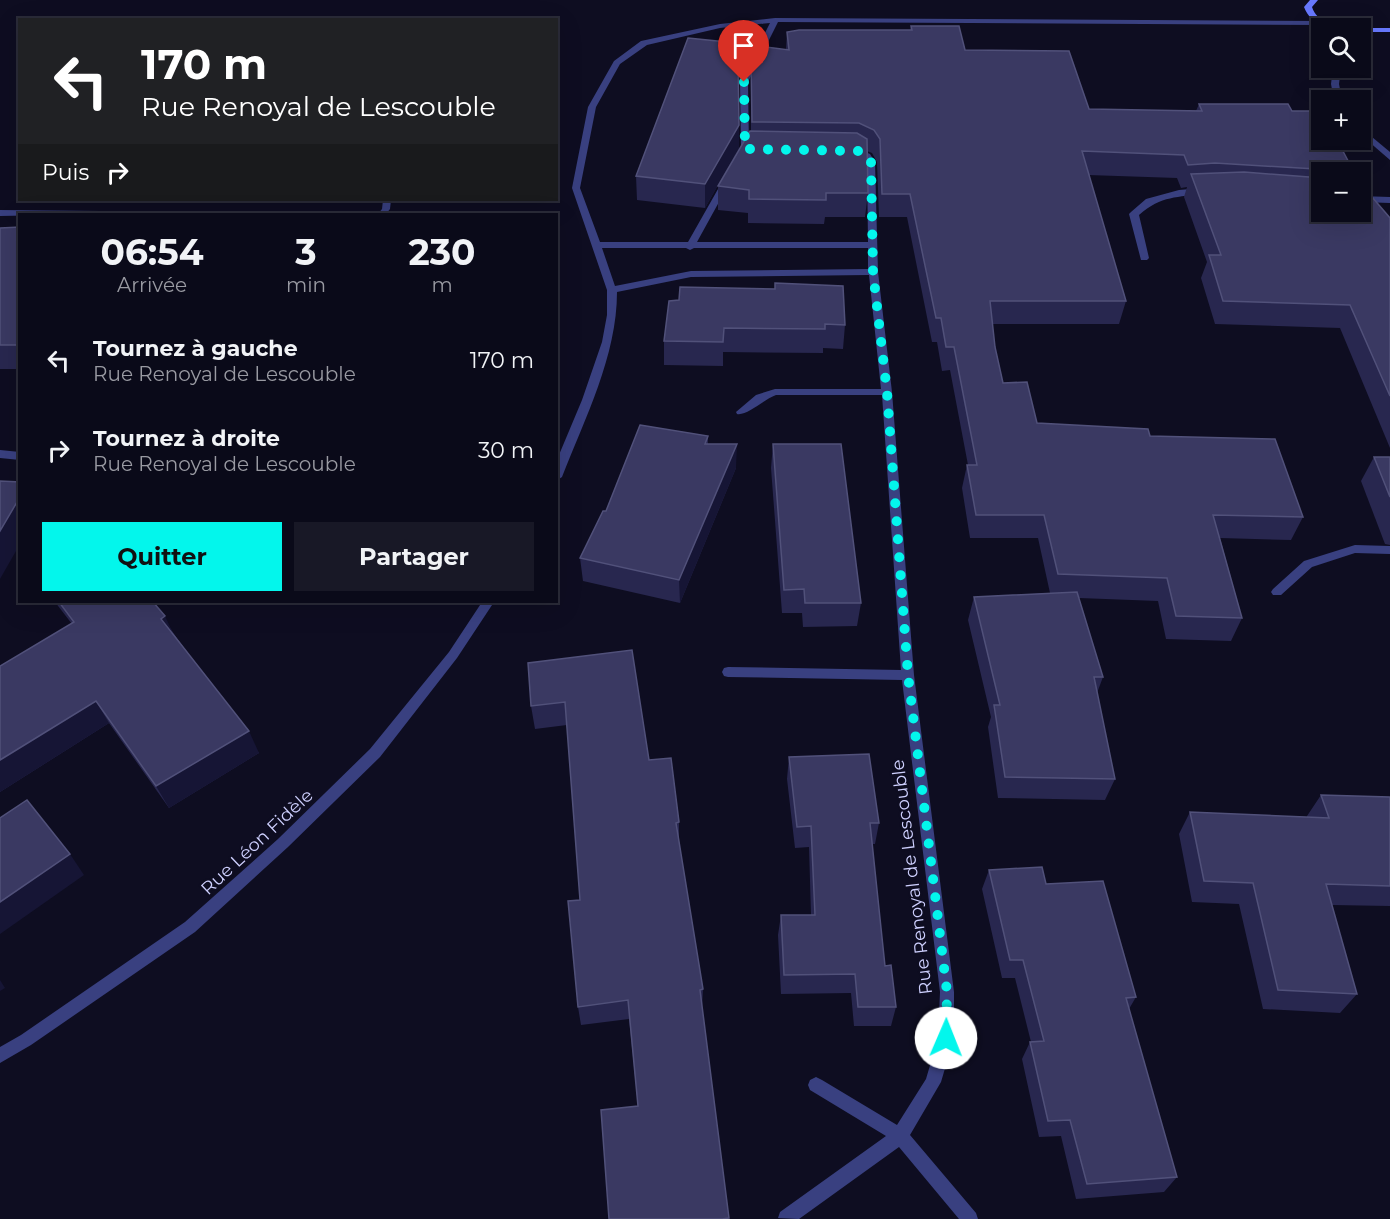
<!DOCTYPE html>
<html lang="fr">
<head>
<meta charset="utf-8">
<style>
  body { margin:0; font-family:Montserrat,sans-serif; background:#181826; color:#f1f3f6; height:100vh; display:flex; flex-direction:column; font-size:22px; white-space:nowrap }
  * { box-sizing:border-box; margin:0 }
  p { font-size:20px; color:#999aa2 }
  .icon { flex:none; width:33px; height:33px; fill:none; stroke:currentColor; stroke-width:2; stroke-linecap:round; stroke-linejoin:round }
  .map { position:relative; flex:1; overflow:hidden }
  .panel { position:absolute; left:18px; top:213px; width:540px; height:390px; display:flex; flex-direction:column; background:#0a0a19; border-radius:0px; box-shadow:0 6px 24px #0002,0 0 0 2px #2a2b38 }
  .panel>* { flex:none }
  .banner { position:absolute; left:18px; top:18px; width:540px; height:183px; border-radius:0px; box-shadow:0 6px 24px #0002,0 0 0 2px #2a2b38; background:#202124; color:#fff; overflow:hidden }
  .tools { position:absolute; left:1311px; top:18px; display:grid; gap:12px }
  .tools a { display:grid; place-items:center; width:60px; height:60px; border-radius:0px; background:#0a0a19; box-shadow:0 6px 24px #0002,0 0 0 2px #2a2b38; font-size:30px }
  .pin { position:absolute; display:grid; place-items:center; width:51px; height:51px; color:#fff; margin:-62px -26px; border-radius:50% 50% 50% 0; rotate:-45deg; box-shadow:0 0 6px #0007 }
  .pin .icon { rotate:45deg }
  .me { position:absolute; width:66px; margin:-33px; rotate:1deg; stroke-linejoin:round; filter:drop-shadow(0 0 4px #0008) }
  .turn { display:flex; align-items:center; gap:21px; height:126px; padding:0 24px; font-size:27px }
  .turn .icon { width:78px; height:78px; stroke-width:2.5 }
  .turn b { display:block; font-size:42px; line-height:51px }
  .then { display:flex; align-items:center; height:57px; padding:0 24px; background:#0003; gap:12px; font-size:22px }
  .eta { display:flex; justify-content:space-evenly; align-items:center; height:102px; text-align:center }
  .eta b { font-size:36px; font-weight:700; line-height:42px }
  .cta { display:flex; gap:12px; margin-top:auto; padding:12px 24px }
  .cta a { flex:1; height:69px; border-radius:0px; background:#03f6ec; color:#111; font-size:24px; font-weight:700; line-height:69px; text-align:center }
  .cta a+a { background:#181826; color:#f1f3f6 }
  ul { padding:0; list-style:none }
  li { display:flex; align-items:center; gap:18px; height:90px; padding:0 24px }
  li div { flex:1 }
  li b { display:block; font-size:22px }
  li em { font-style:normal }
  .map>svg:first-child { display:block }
</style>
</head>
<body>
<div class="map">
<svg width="1390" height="1219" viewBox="0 0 1390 1219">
  <rect width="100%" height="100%" fill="#0e0d21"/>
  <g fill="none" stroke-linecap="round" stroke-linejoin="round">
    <!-- minor -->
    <g fill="#394080" fill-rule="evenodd">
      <path d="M775,18l549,3 4,2 -4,2 -546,-3 -30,60 1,67 -4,7 -3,1 -4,-3 3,-5 -1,-67 30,-59 -50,5 -73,17 -27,19 -24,43 -16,81 20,54h88l34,-60 4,-3 4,3 -33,60h171l-1,-80 -3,-4 -13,-7 4,-3 15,6 5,8 3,110 14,120 22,283 40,317v46l-13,44 -31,53 66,78 2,6h-19l-60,-72 -100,72 -21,-1 2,-6 106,-76 -76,-46 -2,-5 2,-5 6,-3 6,3 75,45 29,-46 12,-41 2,-46 -38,-312 -174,-3 -4,-1 -2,-4 2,-4 4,-1 173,3 -19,-275h-106c-13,5 -29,21 -39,19l-1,-2 20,-17 19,-6h106l-12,-114 -178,2 -74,15c0,64 -32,126 -55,185l-6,4v-19l26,-62 20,-58 5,-27v-25l-35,-102 16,-81 26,-46 27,-20 79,-17zM602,248h84l4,2 4,-2h174v21l-177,2 -76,15z"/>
      <path d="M1333,68h8l-2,16 3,16h-8l-3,-16z"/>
      <path d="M1360,127l30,25v8l-30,-26z"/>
      <path d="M1202,188l4,3 -1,2c-28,5 -43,2 -66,22l10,43 -2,2h-6l-12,-46 2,-2 15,-13 33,-9z"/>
      <path d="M1360,196l30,1v6l-30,-1z"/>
      <path d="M383,200h8l-1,9 -4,5h-8l4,-5z"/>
      <path d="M0,210l101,1 5,3 -106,2z"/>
      <path d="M0,450l20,2v8l-20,-2z"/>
      <path d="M1355,545l35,1v8l-35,-1 -43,14 -31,28h-8l-2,-3 2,-3 31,-28z"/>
      <path d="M482,602h12l-37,56 -77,99 -92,90 -93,85 -164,113 -31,18v-16l21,-12 164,-113 93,-83 92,-90 79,-97z"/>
    </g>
    <!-- secondary -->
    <g fill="#6778fd" fill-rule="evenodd">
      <path d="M1310,0h8l-6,7c5,16 22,17 36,19v2c-18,0 -37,-2 -44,-21z"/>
      <path d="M1357,28h33v4h-30v-4z"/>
    </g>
  </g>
  <!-- wall -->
  <g fill="#28274f">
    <path d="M911,26l54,24 124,59 107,2 3,-7 93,7 62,61h-32v40l68,6v230l-50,-120 -125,-4 -14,-46 6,-16 -23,-65 3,-10 -6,1 -4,-10 -89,-3 38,126 -7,23h-127l3,23 8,36 34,40 113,13 153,81 -12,23 -71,-2 22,80 -11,23 -65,-2 -8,-38 -79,-3 24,79 -6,16 18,86 -10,21 -107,-2 -10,-71 3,-10 -23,-97 6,-23 76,-4 -12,-55h-68l-8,-50 5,-23h1l-18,-95 -8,1 -5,-29h-5l-25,-125h-28l-2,-55 -5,-9 -5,-2 1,42 -3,24h-40l-1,7 -76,-1v-10l-30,-3v-24l33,-55v-71l35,-11 1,-17 123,-2z"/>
    <path d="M745,67l-6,13v68l-34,60 -68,-8 -1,-24z"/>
    <path d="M20,227v142h-20v-141z"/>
    <path d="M669,301l176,24 -2,24 -20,-1v5l-100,-1v14l-59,-1v-24z"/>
    <path d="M708,436v8l28,24 -56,135 -97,-22 -3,-23 26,-47z"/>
    <path d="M773,444l88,159 -4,23 -54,1 -1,-14h-20l-11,-145z"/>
    <path d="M1374,457h16v88l-5,-1 -24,-63z"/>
    <path d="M55,602h109l-8,3 18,29 85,119 -90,55 -60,-85 -109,69v-126l72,-42z"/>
    <path d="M528,663l121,97 30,62v21l24,146 -1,19 27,211h-120l29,-113 -9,-87 -48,6 -3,-18 2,-107 -13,-175 -32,4 -4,-23z"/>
    <path d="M789,757l90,66 -4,21h-3l13,122 11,41 -5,19h-37l-3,-33 -70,1 -3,-59 3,-20h30l-2,-68 -14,1 -8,-69z"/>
    <path d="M1321,795l69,2v109l-58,-1 25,89 -17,19 -77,-4 -24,-105 -47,-2 -13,-68 11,-22 117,5v-1z"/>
    <path d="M989,870l57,14 90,113 -7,12 48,168 -13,15 -88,7 -15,-63 -22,1 -17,-78 8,-17h1l-16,-64h-13l-20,-89z"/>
  </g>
  <!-- shaded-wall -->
  <g fill="#161535">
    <path d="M746,44l-1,23 -7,15v-23z"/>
    <path d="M739,125v23l-34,60v-24z"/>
    <path d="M737,444l-1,24 -56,135 -1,-23z"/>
    <path d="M20,497v47l-20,35v-48z"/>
    <path d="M148,602h16l-13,6z"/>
    <path d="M165,616l11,24 -15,-21z"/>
    <path d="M96,701l13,22 -109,69v-32z"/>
    <path d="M249,731l10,22 -90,55 -13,-22z"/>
    <path d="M70,854l14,21 -84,59v-32z"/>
    <path d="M0,980l5,8 -5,3z"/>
  </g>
  <!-- building -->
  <g fill="#3a3962" stroke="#51517a" stroke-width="1.5">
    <path d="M911,26h48l6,24 104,1 20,58 113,2 -3,-7h89l4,7h29l1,29h15l17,32h-21v-2l-118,-7 -27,2 -4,-10 -102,-4 44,150h-136l5,46 8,36 24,-1 10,41 111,6 2,7 125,3 28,78 -90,-2 29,103 -66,-2 -9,-38 -109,-4 -14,-59h-68l-9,-50h10l-23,-118h-8l-5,-29h-5l-26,-124h-28l-2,-55 -6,-9 -15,-7 -107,-1 -1,-62 7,-14 31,4 -2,-18 12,-2h113z"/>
    <path d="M688,38l58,6 -8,15 1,66 -34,59 -69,-8z"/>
    <path d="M750,131l107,2 10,6 1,54h-42v7l-77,-1v-9l-31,-4z"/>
    <path d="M1244,172l78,6v34h38v-29l30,35v178l-40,-91 -127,-4 -14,-46h12l-30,-81z"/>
    <path d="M20,227v118h-20v-117z"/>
    <path d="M775,283l68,3 2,39 -20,-1v5l-101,-1 -1,14 -59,-1 5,-40 10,-1 1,-13 95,2z"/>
    <path d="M640,425l68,11 -3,8h32l-58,136 -99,-22 23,-47h3z"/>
    <path d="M773,444h68l20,159h-56l-1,-14 -20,1z"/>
    <path d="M1374,457h16v40z"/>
    <path d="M0,481l20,1v15l-20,34z"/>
    <path d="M1077,592l26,85h-9l21,102 -110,-2 -11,-72h6l-26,-108z"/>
    <path d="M59,602h94l12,14 -4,3 88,112 -93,55 -60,-85 -96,59v-94l74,-44z"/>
    <path d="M632,650l17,110 22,-2 8,64 -3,1 27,166 -3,1 29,228 -7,1h-113l-8,-109 37,-4 -10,-106 -50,7 -10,-106 12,-1 -15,-198 -34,4 -3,-43z"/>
    <path d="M869,754l10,69h-9l15,143 6,-1 5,42h-38l-3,-33 -71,1 -3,-60h34l-4,-89 -14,1 -8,-70z"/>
    <path d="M1321,795l69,2v89l-64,-2 31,110 -79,-4 -25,-107 -49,-2 -14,-69 139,6z"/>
    <path d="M27,800l43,54 -70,48v-84z"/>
    <path d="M1042,867l4,17 57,-3 33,116 -10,1 51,179 -90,7 -17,-64 -22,1 -18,-79 14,-1 -21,-81h-13l-21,-90z"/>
  </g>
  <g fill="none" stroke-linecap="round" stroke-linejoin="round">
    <!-- route -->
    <path stroke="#03f6ec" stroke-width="10" stroke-dasharray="0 18" d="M744,82l1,67 113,2 9,5 4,6 2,110 14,120 21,283 39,317 -1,46"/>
  </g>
  <g text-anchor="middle" stroke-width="4.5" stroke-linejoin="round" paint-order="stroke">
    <!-- street labels -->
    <g font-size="18" fill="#ced0fe" stroke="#0e0d21">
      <text transform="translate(257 842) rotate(-43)" y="6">Rue Léon Fidèle</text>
      <text transform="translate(912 877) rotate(-97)" y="6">Rue Renoyal de Lescouble</text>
    </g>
  </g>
</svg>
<div class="tools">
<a><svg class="icon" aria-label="search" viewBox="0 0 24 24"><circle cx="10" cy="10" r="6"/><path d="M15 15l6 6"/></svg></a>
<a>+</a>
<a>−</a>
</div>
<div class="pin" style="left:744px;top:82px;background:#d93025"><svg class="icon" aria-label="arrive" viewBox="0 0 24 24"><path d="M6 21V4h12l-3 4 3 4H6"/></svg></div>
<svg class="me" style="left:946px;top:1038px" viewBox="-20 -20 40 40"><circle r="19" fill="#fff"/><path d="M0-13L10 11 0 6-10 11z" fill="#03f6ec"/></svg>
<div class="banner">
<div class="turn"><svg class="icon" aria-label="left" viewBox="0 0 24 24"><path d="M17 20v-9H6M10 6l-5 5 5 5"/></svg><div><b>170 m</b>Rue Renoyal de Lescouble</div></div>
<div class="then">Puis<svg class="icon" aria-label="right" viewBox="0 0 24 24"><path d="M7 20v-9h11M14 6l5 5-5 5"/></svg></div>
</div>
<section class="panel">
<div class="eta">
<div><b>06:54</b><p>Arrivée</p></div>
<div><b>3</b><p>min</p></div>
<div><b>230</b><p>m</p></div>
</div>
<ul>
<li><svg class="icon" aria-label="left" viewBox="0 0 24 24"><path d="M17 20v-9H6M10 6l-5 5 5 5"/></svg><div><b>Tournez à gauche</b><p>Rue Renoyal de Lescouble</p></div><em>170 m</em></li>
<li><svg class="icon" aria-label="right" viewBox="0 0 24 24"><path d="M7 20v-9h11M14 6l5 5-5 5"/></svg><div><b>Tournez à droite</b><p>Rue Renoyal de Lescouble</p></div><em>30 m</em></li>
</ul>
<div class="cta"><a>Quitter</a><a>Partager</a></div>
</section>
</div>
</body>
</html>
